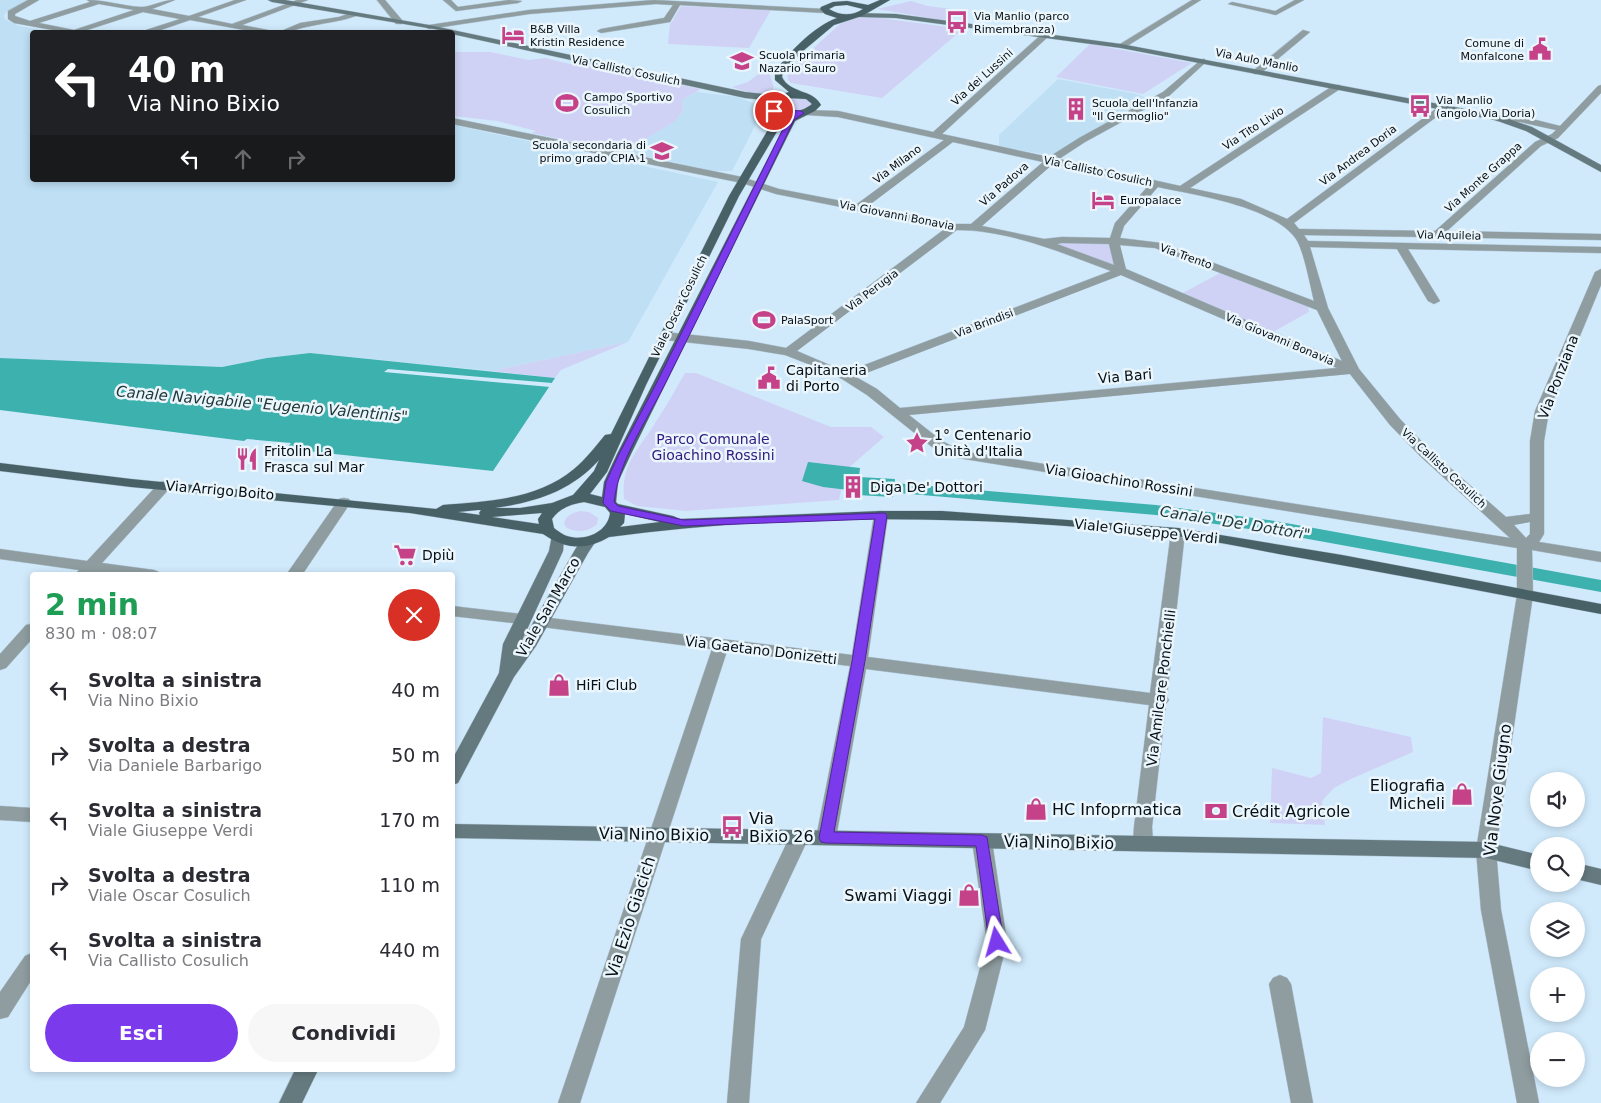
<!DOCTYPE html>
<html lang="it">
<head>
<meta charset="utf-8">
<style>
  body { margin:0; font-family:"DejaVu Sans",sans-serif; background:#f7f7f7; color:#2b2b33; height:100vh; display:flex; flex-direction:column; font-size:19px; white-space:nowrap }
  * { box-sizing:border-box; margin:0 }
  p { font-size:16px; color:#7c7c81 }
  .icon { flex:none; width:28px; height:28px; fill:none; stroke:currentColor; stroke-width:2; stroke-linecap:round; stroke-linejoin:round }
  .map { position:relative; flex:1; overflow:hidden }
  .drawer { position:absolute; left:30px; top:572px; width:425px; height:500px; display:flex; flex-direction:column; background:#fff; border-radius:5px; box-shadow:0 2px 8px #0003 }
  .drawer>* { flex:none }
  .banner { position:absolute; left:30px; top:30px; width:425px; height:152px; border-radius:5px; box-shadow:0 2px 8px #0003; background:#202124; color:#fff; overflow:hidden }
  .buttons { position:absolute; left:1530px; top:772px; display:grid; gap:10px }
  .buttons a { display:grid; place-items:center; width:55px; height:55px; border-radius:50%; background:#fff; box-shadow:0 2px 8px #0003; font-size:25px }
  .pin { position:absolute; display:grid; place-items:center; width:42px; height:42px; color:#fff; margin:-21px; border:2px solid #fff; border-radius:50%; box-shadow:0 1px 5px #0007 }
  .me { position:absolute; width:55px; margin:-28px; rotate:352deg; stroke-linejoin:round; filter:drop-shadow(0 0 4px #0008) }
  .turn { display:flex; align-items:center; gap:18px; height:105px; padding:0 15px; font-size:22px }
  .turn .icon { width:65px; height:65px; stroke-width:2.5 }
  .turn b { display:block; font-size:35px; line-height:42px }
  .lanes { display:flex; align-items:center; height:48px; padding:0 15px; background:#0003; justify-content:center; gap:25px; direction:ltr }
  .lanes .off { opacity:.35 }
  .round { display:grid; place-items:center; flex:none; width:52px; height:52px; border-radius:26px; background:#f7f7f7 }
  .summary { display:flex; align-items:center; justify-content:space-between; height:85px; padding:0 15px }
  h1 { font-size:30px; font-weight:600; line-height:38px; color:#1e9e55 }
  .primary-button { display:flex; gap:10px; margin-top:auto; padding:10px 15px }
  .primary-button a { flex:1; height:58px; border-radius:30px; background:#7c3aed; color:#fff; font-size:20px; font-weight:600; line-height:58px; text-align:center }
  .primary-button a+a { background:#f7f7f7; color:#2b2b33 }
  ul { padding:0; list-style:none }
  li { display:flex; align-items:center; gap:15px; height:65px; padding:0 15px }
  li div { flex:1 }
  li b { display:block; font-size:19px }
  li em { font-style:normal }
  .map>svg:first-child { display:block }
</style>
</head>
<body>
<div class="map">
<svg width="1601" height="1103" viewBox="0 0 1601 1103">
  <rect width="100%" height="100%" fill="#d0eafc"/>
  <!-- built -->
  <g fill="#bedff4">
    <path d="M0,0h29l-21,11 -4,4 1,4 14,7 33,6h-20v148h420l1,-55 265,57 -90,160 -136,29 -182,-18 -43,5 -45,9 -222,-9z"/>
    <path d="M1058,79l79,15 11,5 -95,57 -54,-10v-11z"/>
    <path d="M696,92l42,5 17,7 3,5 4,3 -30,59h-18l-89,-19 51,-32 7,-9 -1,-11z"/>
  </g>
  <!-- green -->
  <g fill="#d0d2f5">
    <path d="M911,1l17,5 31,4 -12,11 -70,-12z"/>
    <path d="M681,6l90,4 -22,38 -81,-4 2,-21 2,-1z"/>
    <path d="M865,16l98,13 -81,69 -91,-15 -3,-3 -1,-8 53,-48 10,-5z"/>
    <path d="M1090,44l102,19 -49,31 -87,-17z"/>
    <path d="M455,52h35l39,8 16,-2 33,8 8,-1 115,24 -19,11 1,11 -8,10 -50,31 -94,-19 5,-2 -39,-10 -44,-5 -1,-63z"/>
    <path d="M773,63l-4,8 5,17c-10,10 -31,3 -42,-1l16,-5z"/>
    <path d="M781,98l25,1 5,4v3c-12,8 -29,7 -41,0l2,-5z"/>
    <path d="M1111,242l6,26 -68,-25z"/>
    <path d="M1220,273l88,34 1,5 -36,20 -92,-38z"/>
    <path d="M628,342l-67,28 -6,8 -63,-7z"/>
    <path d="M685,373h11l135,54h40l13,10 -39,34 -6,29 -153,11 -49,-5 -13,-7c-3,-36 14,-48 31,-76 11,-16 20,-33 30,-50z"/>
    <path d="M580,511l9,1 9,6 -1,6c-8,8 -20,9 -30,4l-3,-4c1,-9 9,-11 16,-13z"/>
    <path d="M1323,717l88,20 2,15 -62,27 -17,9 -12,13 3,24 -55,-2 2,-55 39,10 10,-5z"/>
  </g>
  <!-- water -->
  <g fill="#3db1ae">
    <path d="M310,353l245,25 -62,93 -196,-21 -4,6 -12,-1 10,-12 -44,-4 -3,2 -244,-31v-52l222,9 45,-9z"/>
    <path d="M808,462l52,6 -1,9 36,2 -2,18 -36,-2v-4l-34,-4 -21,-6z"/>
  </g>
  <!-- pier -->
  <path fill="#d0eafc" d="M388,369l164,14 -2,4 -166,-15z"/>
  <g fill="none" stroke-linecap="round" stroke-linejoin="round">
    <!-- canal -->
    <path fill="#3db1ae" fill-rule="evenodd" d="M870,481l286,24 119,16 326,59v12l-326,-59 -119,-18 -292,-25 -3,-4 3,-4z"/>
    <defs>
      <g id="street">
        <path d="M28,0h11l-24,14v2l15,5 60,-19 -3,-2c19,0 35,6 54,7 10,0 21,-7 34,-7l-23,9 37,7 46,-16h11l-48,17 34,7 65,-24h11l-66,25 26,5v2h-13l-65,-12 -35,12h-9v-2l34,-11 -37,-7 -62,20h-17l-50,-9 -6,-4v-8zM99,4l35,6 -60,20 -35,-7z"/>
        <path d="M377,0h8l17,20v4h-6z"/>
        <path d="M443,0h8l7,7 51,-7 13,1 -4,2 -62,8z"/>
        <path d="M654,0l171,9 4,2 -4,2 -145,-8 -10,17 -69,11 -4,-2 4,-2 63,-11 9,-13 -17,-1 -127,10 -100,15 -4,-2 4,-2 100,-15z"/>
        <path d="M1192,0h9l-77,48 -7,-2z"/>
        <path d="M1295,0h9l-28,15 -48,-11 4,-2 43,9z"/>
        <path d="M353,12l4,2 -1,2c-17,6 -33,7 -50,11 -10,2 -17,6 -27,5l21,-9 39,-6z"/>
        <path d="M1303,30l7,2 -50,42h-6v-4z"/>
        <path d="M1043,33l7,2 -108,99 107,23 30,-19 84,-46 39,-33h3v4l-36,33 -84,46 -26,17 121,27 154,-101h6v4l-150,99 51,11 46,20 154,-114h6v4l-153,114 5,6 136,2 100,-89 17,-8 4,-4 -36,-8 -23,-1 -3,-1v-4h26l40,10 38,-40 3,-1v8l-43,45 -17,8 -94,85 154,3v6l-297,-5 4,6 293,6v6l-193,-4 32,52 -6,3 -6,-3 -31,-52 -87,-2 18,61 31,61 41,50 30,31 76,67 24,-3v-73l5,-30 60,-139 6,-3v16l-52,126 -5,30v93l-5,8 62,10v10l-69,-12 1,45 -37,255 5,60 38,193h-22l-36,-193 -5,-60 41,-255v-47l-559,-90 -26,-11 -65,-52 -25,-16 -26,-12 -31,-12 -36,-6 -84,-9 -6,-4 6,-4 84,9 37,7 160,-120 -170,-34 -34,-11 -290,-59v-6l290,59 37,12 78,15 87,-64 -106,-23 -31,-2 -4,-3 1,-2 34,1 95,21zM953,142l90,20 -72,62h-16l-87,-18zM1053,164l96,21 -34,38 -5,15 -48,-1 -18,2 -62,-13zM1158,187c37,8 115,19 138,52 8,12 14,46 18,62l-153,-58 -41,-5 4,-12zM957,230c53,0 105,23 154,41l-265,101 -49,-21zM1062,243l47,1 5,21 -57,-21zM1120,245l35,3 162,62 25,51 -216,-92zM1121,275l216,93 -437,40 -23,-19 -21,-12zM1350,374l40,51 30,31 90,82 -548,-87 -20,-10 -33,-26zM1530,522v12l-4,4 -12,-13z"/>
        <path d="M165,481l7,4 -2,3 -68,75 52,7 5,2 3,3h-43l-25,-3 -3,3h-12l-2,-3 2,-2 -79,-11v-10l87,12 73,-79z"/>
        <path d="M344,498l5,1 2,3 -49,73h-16l53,-76z"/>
        <path d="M881,511l5,1 2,3 -20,142 282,36 21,-161 2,-3h10l2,3 -18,165 2,3 -3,4 -14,123 1,16 -3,5 -7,2 -7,-2 -3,-5 1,-16 15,-122 -283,-36 -30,169 -3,5 -7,2 -7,-2 -3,-5 34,-172 -123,-15 -147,452h-22l154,-454 -170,-22 -6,-1 -2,-4 2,-4 6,-1 310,38 22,-140 2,-3z"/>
        <path d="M452,606l70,8 6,1 2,4 -2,4 -6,1 -70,-8z"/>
        <path d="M32,624v15l-26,29 -6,2v-16l26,-29z"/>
        <path d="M0,806l32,2v14l-32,-2z"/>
        <path d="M799,830l7,2 3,5 -48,102 -12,164h-22l14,-164 51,-107z"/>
        <path d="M982,834l7,2 3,5 15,101 -22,88 -45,73h-24l48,-76 23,-85 -15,-101 3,-5z"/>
        <path d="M32,953v26l-24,38 -8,2v-27l25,-36z"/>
        <path d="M1280,975l7,3 4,6 22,119h-22l-22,-119 4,-6z"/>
      </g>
      <g id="secondary">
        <path d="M268,0h17l144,25 316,67 28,3 4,3 -4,3 -28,-3 -293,-64v-2l-180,-30z"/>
        <path d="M857,13l39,1 225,30 376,71 35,12 69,38v7l-75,-41 -31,-11 -374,-72 -225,-30 -36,-1 -4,-2z"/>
        <path d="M557,533l5,2 2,3 -1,13 -44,96 57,-99 8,-10h10l2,3 -8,12 -52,93 -22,31 -56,106 -6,2v-25l47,-87 4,-29 46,-93 3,-16z"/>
        <path d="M452,824l1034,18 53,13v16l-53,-13 -1034,-20z"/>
        <path d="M1576,863l25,6v16l-25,-6z"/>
        <path d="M295,1070h23l-16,33h-23z"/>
      </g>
      <path id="primary" d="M880,0h10l-28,16 -28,9 -31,26 -20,21 -1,5c8,17 31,12 39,28l-6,6 -20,10 -164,333 -13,28 -2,20 2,2 55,12 7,3 201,-8h61l236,17 164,27 259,49v10c-104,-20 -207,-40 -311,-58 -38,-7 -76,-15 -114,-20 -188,-21 -379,-24 -567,1 -24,14 -44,12 -66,-3l-133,-21 -279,-26 -131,-16v-8l131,16 305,30 7,-4c45,-4 94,-5 131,-36 12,-10 21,-22 31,-34l6,-1 118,-238 40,-68 1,-16 -9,-6 3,-6 25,-8 -14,-12v-8c14,-20 38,-45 62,-54l-12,-4 -5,-5 1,-2 12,-5 14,-1 21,4zM847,5l16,4c-10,7 -23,7 -34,0l6,-3zM787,98l19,1 6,5c-12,10 -30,10 -42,1l1,-3zM778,115l11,2 -172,337 -13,28 -2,15 -12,-3 17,-22 39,-87 93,-189 40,-68zM599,460l-5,11 -21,24 -21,8 -32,5h-25c41,-6 76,-17 104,-48zM584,502l21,5 5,6c-2,19 -25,29 -43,23 -4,-1 -9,-5 -13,-8l-2,-9c8,-11 19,-15 32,-17zM478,510h3l-2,3 1,2 -22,-3zM542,513l-4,6 1,5 -47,-7zM625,514l35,8 -40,5 4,-4z"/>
    </defs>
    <!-- street casing -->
    <use href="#street" stroke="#b0c7d7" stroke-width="1"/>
    <!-- secondary casing -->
    <use href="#secondary" stroke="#b0c7d7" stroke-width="1"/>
    <!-- primary casing -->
    <use href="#primary" stroke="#b0c7d7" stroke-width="1"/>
    <!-- street -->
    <use href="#street" fill="#8f9da0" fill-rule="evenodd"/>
    <!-- secondary -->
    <use href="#secondary" fill="#657a7f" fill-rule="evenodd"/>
    <!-- primary -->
    <use href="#primary" fill="#486167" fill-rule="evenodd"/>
  </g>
  <!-- route -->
  <path fill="#7c3aed" stroke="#51269a" d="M774,109l27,2 3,2 -10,7c-43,88 -85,177 -129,264 -19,38 -46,76 -51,118l4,4 66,14 201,-7 2,3 -22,145 -31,171 148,3 5,2 17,105 -2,5 -5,2 -6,-2 -2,-5 -13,-96 -150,-3 -5,-1 -2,-4 33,-177 23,-142 -191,7 -73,-15 -8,-8 3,-21 13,-28 36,-68 133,-267 6,-5 -22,-1v-3z"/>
  <!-- icons -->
  <defs>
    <symbol id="bus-bare" viewBox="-9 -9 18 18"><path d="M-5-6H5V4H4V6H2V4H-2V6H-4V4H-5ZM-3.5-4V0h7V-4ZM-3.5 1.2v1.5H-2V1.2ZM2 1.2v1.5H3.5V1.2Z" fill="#c54288" stroke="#eaf5fc" stroke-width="2.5" paint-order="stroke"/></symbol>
    <symbol id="hotel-bare" viewBox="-9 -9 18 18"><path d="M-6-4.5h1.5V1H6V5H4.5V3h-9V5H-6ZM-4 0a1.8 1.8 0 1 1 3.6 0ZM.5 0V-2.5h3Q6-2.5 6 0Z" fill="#c54288" stroke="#eaf5fc" stroke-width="2.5" paint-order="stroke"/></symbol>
    <symbol id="civic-bare" viewBox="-9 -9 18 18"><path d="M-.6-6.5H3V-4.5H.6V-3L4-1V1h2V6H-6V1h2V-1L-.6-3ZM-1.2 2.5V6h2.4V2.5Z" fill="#c54288" stroke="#eaf5fc" stroke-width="2.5" paint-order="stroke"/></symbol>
    <symbol id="school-bare" viewBox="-9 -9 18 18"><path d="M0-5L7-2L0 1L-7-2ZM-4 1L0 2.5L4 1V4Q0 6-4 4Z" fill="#c54288" stroke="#eaf5fc" stroke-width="2.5" paint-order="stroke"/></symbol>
    <symbol id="stadium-bare" viewBox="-9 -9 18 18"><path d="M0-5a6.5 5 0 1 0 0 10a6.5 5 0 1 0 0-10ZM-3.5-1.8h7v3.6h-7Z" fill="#c54288" stroke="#eaf5fc" stroke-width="2.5" paint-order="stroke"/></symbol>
    <symbol id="building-bare" viewBox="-9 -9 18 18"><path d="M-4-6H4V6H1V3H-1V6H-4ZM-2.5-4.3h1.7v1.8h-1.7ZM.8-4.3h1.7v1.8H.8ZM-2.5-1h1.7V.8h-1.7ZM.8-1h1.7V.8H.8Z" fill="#c54288" stroke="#eaf5fc" stroke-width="2.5" paint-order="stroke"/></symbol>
    <symbol id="sight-bare" viewBox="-9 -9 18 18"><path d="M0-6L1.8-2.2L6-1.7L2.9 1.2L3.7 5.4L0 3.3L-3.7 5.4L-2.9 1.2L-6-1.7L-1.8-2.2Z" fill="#c54288" stroke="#eaf5fc" stroke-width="2.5" paint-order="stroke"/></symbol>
    <symbol id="restaurant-bare" viewBox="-9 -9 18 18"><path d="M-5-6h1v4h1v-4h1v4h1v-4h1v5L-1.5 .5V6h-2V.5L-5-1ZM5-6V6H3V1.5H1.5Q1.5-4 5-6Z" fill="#c54288" stroke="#eaf5fc" stroke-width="2.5" paint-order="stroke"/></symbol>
    <symbol id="supermarket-bare" viewBox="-9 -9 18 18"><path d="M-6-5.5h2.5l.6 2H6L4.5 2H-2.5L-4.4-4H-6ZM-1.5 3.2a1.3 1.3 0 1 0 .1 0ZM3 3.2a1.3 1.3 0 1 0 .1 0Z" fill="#c54288" stroke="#eaf5fc" stroke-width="2.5" paint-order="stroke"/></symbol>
    <symbol id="shop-bare" viewBox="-9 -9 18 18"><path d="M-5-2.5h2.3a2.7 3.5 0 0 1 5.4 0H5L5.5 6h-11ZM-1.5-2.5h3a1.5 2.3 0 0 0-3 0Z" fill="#c54288" stroke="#eaf5fc" stroke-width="2.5" paint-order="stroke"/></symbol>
    <symbol id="bank-bare" viewBox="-9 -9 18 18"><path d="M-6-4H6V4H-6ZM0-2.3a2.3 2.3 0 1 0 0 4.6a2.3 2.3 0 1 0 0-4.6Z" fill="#c54288" stroke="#eaf5fc" stroke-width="2.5" paint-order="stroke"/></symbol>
  </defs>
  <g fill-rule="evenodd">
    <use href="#bus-bare" x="941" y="6" width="32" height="32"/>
    <use href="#hotel-bare" x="497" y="19" width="32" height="32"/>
    <use href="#civic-bare" x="1524" y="33" width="32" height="32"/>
    <use href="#school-bare" x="726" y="45" width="32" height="32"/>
    <use href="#stadium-bare" x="551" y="87" width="32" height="32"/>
    <use href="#bus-bare" x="1404" y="90" width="32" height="32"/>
    <use href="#building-bare" x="1060" y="93" width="32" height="32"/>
    <use href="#school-bare" x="646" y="135" width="32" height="32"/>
    <use href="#hotel-bare" x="1087" y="184" width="32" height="32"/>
    <use href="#stadium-bare" x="748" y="304" width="32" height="32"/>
    <use href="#civic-bare" x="753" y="362" width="32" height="32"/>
    <use href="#sight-bare" x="901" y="427" width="32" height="32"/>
    <use href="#restaurant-bare" x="231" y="443" width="32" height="32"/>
    <use href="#building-bare" x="837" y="471" width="32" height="32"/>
    <use href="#supermarket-bare" x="389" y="539" width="32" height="32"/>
    <use href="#shop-bare" x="543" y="669" width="32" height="32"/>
    <use href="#shop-bare" x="1446" y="778" width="32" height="32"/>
    <use href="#shop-bare" x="1020" y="793" width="32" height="32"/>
    <use href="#bank-bare" x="1200" y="795" width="32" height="32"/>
    <use href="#bus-bare" x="716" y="811" width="32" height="32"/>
    <use href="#shop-bare" x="953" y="879" width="32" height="32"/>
  </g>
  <g text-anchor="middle" stroke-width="5" stroke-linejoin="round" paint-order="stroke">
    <!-- far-poi labels -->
    <g font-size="11" fill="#060f15" stroke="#eaf5fc" text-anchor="start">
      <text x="974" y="20">Via Manlio (parco<tspan x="974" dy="13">Rimembranza)</tspan></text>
      <text x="530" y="33">B&amp;B Villa<tspan x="530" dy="13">Kristin Residence</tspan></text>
      <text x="1524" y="47" text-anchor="end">Comune di<tspan x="1524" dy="13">Monfalcone</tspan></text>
      <text x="759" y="59">Scuola primaria<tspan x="759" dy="13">Nazario Sauro</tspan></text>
      <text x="584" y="101">Campo Sportivo<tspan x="584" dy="13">Cosulich</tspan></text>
      <text x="1436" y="104">Via Manlio<tspan x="1436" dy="13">(angolo Via Doria)</tspan></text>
      <text x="1092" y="107">Scuola dell'Infanzia<tspan x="1092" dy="13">"Il Germoglio"</tspan></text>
      <text x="646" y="149" text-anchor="end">Scuola secondaria di<tspan x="646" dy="13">primo grado CPIA 1</tspan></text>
      <text x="1120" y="204">Europalace</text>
      <text x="781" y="324">PalaSport</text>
    </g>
    <!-- far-street labels -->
    <g font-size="11" fill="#060f15" stroke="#eaf5fc">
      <text transform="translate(1257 60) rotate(11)" y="4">Via Aulo Manlio</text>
      <text transform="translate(626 70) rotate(12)" y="4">Via Callisto Cosulich</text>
      <text transform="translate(982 77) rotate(-42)" y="4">Via dei Lussini</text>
      <text transform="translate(1253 128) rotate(-33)" y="4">Via Tito Livio</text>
      <text transform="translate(1358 155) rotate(-37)" y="4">Via Andrea Doria</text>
      <text transform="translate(897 164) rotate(-37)" y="4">Via Milano</text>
      <text transform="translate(1098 171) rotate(12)" y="4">Via Callisto Cosulich</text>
      <text transform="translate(1483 177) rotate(-42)" y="4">Via Monte Grappa</text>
      <text transform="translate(1004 184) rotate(-41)" y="4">Via Padova</text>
      <text transform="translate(897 215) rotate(11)" y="4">Via Giovanni Bonavia</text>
      <text transform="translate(1449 235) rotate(1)" y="4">Via Aquileia</text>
      <text transform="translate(1186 256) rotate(20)" y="4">Via Trento</text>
      <text transform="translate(872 290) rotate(-37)" y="4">Via Perugia</text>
      <text transform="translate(679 306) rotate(-64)" y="4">Viale Oscar Cosulich</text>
      <text transform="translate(984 323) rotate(-21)" y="4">Via Brindisi</text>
      <text transform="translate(1280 339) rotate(23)" y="4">Via Giovanni Bonavia</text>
      <text transform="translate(1444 468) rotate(43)" y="4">Via Callisto Cosulich</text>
    </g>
    <!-- poi labels -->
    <g font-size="14" fill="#060f15" stroke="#eaf5fc" text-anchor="start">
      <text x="786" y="375">Capitaneria<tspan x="786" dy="16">di Porto</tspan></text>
      <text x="934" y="440">1° Centenario<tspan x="934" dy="16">Unità d'Italia</tspan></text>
      <text x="264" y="456">Fritolin La<tspan x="264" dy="16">Frasca sul Mar</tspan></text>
      <text x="870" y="492">Diga De' Dottori</text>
      <text x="422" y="560">Dpiù</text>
      <text x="576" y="690">HiFi Club</text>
    </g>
    <!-- street labels -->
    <g font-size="14" fill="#060f15" stroke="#eaf5fc">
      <text transform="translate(1125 376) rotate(-5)" y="5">Via Bari</text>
      <text transform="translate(1558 377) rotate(-69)" y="5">Via Ponziana</text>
      <text transform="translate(1119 480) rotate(9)" y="5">Via Gioachino Rossini</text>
      <text transform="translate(220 490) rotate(5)" y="5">Via Arrigo Boito</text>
      <text transform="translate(1146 531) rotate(6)" y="5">Viale Giuseppe Verdi</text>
      <text transform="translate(548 607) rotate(-60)" y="5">Viale San Marco</text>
      <text transform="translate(761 650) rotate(7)" y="5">Via Gaetano Donizetti</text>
      <text transform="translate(1161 688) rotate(-83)" y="5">Via Amilcare Ponchielli</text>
    </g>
    <!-- park labels -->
    <g font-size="14" fill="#30197f" stroke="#eaf5fc">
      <text x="713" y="444">Parco Comunale<tspan x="713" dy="16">Gioachino Rossini</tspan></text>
    </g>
    <!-- water labels -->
    <g font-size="15" font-style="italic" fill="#203938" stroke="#eaf5fc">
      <text transform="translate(262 404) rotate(5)" y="5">Canale Navigabile "Eugenio Valentinis"</text>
      <text transform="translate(1235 523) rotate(9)" y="5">Canale "De' Dottori"</text>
    </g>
    <!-- near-poi labels -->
    <g font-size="16" fill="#060f15" stroke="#eaf5fc" text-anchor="start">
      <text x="1445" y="791" text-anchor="end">Eliografia<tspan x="1445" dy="18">Micheli</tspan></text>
      <text x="1052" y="815">HC Infoprmatica</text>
      <text x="1232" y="817">Crédit Agricole</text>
      <text x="749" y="824">Via<tspan x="749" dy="18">Bixio 26</tspan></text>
      <text x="952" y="901" text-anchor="end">Swami Viaggi</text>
    </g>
    <!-- near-street labels -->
    <g font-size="16" fill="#060f15" stroke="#eaf5fc">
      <text transform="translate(1497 790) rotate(-83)" y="6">Via Nove Giugno</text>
      <text transform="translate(654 834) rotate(1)" y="6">Via Nino Bixio</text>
      <text transform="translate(1059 842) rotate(1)" y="6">Via Nino Bixio</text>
      <text transform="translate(630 917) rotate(-72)" y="6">Via Ezio Giacich</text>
    </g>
  </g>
</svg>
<div class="buttons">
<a><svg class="icon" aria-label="sound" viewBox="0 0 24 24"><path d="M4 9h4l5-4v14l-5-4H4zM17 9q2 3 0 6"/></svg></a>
<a><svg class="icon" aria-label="search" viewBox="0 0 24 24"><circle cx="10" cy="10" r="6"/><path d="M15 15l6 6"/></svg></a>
<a><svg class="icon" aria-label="layers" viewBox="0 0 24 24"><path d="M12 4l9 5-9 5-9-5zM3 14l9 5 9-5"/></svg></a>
<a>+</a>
<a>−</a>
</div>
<div class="pin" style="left:774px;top:111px;background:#d93025"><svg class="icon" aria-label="arrive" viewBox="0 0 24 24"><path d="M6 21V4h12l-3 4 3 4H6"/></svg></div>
<svg class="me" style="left:997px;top:942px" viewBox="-20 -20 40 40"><path d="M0-17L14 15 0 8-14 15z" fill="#7c3aed" stroke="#fff" stroke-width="4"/></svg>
<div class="banner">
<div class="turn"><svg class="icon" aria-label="left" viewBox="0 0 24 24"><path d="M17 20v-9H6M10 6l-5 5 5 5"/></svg><div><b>40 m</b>Via Nino Bixio</div></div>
<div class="lanes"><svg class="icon" aria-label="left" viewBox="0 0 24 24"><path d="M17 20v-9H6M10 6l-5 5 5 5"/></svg><svg class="icon off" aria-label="ahead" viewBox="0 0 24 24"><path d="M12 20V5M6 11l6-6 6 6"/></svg><svg class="icon off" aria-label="right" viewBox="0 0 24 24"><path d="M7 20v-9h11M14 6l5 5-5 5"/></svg></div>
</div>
<section class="drawer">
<div class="summary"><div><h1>2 min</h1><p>830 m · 08:07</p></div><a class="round" style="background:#d93025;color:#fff"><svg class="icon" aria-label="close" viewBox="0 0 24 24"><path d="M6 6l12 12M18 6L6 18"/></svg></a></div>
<ul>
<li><svg class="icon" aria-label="left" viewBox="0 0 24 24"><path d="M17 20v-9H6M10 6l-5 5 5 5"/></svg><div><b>Svolta a sinistra</b><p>Via Nino Bixio</p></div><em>40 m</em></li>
<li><svg class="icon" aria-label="right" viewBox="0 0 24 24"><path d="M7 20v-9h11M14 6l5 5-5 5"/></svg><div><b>Svolta a destra</b><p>Via Daniele Barbarigo</p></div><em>50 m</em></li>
<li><svg class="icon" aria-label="left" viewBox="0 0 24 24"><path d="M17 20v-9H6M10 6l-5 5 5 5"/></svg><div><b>Svolta a sinistra</b><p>Viale Giuseppe Verdi</p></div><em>170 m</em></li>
<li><svg class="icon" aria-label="right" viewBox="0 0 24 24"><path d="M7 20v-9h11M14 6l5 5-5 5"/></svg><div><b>Svolta a destra</b><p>Viale Oscar Cosulich</p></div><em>110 m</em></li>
<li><svg class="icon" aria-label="left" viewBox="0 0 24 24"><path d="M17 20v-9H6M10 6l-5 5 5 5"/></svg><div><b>Svolta a sinistra</b><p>Via Callisto Cosulich</p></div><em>440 m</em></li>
</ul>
<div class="primary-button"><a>Esci</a><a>Condividi</a></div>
</section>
</div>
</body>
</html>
